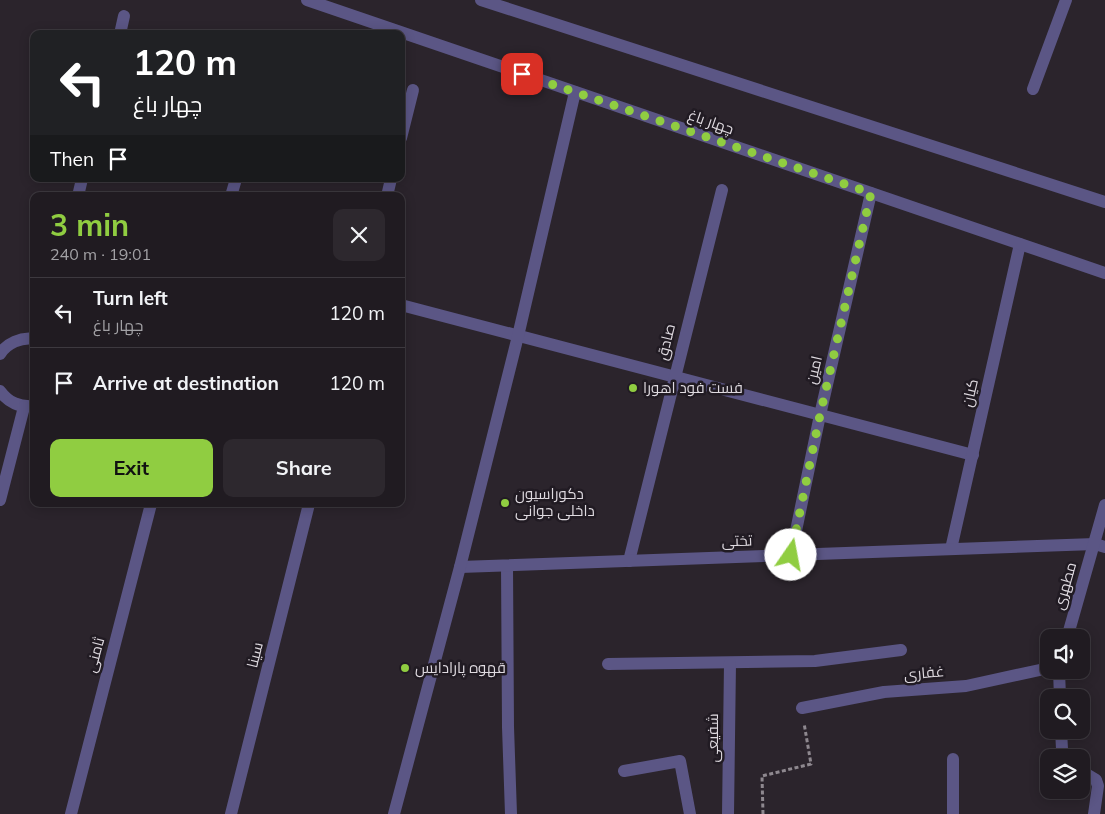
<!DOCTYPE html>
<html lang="en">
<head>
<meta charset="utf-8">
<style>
  body { margin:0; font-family:Mulish,Cairo,sans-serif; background:#2d282e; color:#f1f3f6; height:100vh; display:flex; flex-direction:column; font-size:19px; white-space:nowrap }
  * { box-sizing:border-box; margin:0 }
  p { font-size:16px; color:#a2a1a5 }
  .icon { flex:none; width:28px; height:28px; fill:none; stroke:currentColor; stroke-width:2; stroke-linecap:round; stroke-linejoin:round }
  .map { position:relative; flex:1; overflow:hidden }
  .details { position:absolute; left:30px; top:192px; width:375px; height:315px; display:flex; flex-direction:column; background:#201b21; border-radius:10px; box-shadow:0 2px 12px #0003,0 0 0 1px #3d393f }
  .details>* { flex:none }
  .banner { position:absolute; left:30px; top:30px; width:375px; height:152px; border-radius:10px; box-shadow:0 2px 12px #0003,0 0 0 1px #3d393f; background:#202124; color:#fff; overflow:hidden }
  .controls { position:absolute; left:1040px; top:629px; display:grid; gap:10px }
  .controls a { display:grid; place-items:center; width:50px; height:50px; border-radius:10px; background:#201b21; box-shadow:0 2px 12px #0003,0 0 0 1px #3d393f; font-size:25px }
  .pin { position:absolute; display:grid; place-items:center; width:42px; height:42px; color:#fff; margin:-21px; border-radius:10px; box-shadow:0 2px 8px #0006 }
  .me { position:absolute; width:55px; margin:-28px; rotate:12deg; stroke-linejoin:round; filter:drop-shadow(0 0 4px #0008) }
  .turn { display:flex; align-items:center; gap:18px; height:105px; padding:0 20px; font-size:22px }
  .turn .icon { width:65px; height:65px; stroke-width:2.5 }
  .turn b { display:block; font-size:35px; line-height:42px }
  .then { display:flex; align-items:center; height:48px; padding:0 20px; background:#0003; gap:10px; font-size:19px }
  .round { display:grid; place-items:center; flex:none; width:52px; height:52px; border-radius:10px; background:#2d282e }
  .overview { display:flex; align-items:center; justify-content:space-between; height:85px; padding:0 20px }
  h1 { font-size:30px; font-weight:700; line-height:38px; color:#90cd41 }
  .cta { display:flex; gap:10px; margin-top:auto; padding:10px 20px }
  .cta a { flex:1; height:58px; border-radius:10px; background:#90cd41; color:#111; font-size:20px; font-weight:700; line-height:58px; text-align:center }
  .cta a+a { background:#2d282e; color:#f1f3f6 }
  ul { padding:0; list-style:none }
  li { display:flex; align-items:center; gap:15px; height:70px; padding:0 20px; border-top:1px solid #3d393f }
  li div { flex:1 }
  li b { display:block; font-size:19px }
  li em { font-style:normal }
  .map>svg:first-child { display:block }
</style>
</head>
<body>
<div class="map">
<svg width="1105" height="814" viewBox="0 0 1105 814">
  <rect width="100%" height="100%" fill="#2b242c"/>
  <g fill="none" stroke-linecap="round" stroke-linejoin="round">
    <!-- path -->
    <path stroke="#8e888f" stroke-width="3" stroke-dasharray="4 2.5" stroke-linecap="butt" d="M763,814l-1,-38 49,-12 -7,-41"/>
    <!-- minor -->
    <g stroke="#5b5685" stroke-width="12">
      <path d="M120,34l4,-18"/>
      <path d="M1033,89l33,-89"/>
      <path d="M401,138l12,-48"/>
      <path d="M78,196l4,-17"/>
      <path d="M231,196l5,-17"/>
      <path d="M387,196l4,-17"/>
      <path d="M401,305l572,150"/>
      <path d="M0,354c7,-11 21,-17 34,-15"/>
      <path d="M0,391c9,12 19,16 34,15"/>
      <path d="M0,500l24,-93"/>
      <path d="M951,549l69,-305"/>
      <path d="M791,555l29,-140 51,-222"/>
      <path d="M629,561l93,-371"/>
      <path d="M507,566l1,161 3,87"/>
      <path d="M460,567l635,-23 10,3"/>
      <path d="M1067,638l38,-133"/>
      <path d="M608,664l207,-3 86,-11"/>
      <path d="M1059,670l1,28"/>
      <path d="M802,708l82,-16 82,-6 83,-18"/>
      <path d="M1061,730l1,19 3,9"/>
      <path d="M624,771l56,-10 10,53"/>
      <path d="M1081,771l15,9 2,6 -4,28"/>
      <path d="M71,814l80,-310"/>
      <path d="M231,814l78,-310"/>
      <path d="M394,814l66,-247 58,-231 57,-244"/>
      <path d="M728,814l2,-151"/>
      <path d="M953,814v-55"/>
    </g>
    <!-- tertiary -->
    <g stroke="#5b5685" stroke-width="12">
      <path d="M307,0l798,273"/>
      <path d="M481,0l624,202"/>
    </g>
  </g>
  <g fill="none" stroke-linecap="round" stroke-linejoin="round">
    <!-- route -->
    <path stroke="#90cd41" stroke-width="9" stroke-dasharray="0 16.2" d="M522,74l349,119 -51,222 -29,140"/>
  </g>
  <!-- markers -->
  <g fill="#90cd41" stroke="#211b23" stroke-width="2">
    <circle cx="633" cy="388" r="5"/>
    <circle cx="505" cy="503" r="5"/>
    <circle cx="405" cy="668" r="5"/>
  </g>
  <g text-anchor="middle" stroke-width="5" stroke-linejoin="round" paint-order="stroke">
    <!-- street labels -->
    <g font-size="15" fill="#dfdae0" stroke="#211b23">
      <text transform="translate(711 122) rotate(19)" y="5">چهار باغ</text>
      <text transform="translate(666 342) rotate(-76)" y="5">صادق</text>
      <text transform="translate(814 370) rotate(-77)" y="5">امین</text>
      <text transform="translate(970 393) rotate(-77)" y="5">کیان</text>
      <text transform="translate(737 541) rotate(-2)" y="5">تختی</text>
      <text transform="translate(1065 586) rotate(-74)" y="5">مطهری</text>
      <text transform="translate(95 655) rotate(-75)" y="5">ثامنی</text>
      <text transform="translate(255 655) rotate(-76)" y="5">سینا</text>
      <text transform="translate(924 673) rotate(-5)" y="5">غفاری</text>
      <text transform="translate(713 738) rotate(-90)" y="5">شفیعی</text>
    </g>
    <!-- poi labels -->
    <g font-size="15" fill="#dfdae0" stroke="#211b23" text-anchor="start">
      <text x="643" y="393">فست فود اهورا</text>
      <text x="515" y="499">دکوراسیون<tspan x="515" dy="17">داخلی جوانی</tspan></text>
      <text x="415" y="673">قهوه پارادایس</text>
    </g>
  </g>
</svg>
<div class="controls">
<a><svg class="icon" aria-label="sound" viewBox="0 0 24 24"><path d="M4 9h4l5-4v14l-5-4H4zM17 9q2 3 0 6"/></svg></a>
<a><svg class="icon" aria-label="search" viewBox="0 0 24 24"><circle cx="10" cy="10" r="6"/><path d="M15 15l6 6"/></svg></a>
<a><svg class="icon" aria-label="layers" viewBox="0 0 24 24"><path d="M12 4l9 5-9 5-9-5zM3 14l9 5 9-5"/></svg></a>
</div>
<div class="pin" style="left:522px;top:74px;background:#d93025"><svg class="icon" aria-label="arrive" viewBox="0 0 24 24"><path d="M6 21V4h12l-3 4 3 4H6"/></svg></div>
<svg class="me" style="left:791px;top:555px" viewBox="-20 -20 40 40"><circle r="19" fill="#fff"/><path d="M0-13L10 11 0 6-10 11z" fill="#90cd41"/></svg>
<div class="banner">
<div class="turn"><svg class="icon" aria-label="left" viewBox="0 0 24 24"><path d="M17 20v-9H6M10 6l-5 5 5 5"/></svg><div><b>120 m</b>چهار باغ</div></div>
<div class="then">Then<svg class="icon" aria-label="arrive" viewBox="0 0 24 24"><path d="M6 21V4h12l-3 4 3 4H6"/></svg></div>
</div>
<section class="details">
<div class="overview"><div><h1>3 min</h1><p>240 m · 19:01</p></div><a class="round"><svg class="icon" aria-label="close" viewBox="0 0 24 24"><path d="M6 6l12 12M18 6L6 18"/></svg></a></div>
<ul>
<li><svg class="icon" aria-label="left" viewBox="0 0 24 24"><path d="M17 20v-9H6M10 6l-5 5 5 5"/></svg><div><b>Turn left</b><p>چهار باغ</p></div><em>120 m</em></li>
<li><svg class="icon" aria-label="arrive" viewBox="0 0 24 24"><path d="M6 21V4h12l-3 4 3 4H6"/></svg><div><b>Arrive at destination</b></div><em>120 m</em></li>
</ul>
<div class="cta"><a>Exit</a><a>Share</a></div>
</section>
</div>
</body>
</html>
